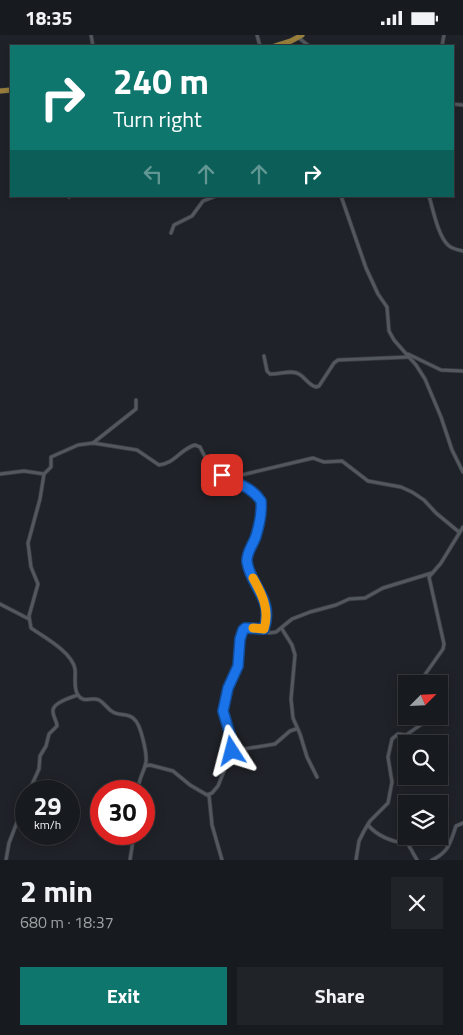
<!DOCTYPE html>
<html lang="en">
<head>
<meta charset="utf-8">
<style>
  body { margin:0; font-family:"Titillium Web",sans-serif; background:#202327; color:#f1f3f6; height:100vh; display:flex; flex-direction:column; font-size:19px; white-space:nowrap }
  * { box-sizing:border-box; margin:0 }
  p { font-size:16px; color:#9ea1a4 }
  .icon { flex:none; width:28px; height:28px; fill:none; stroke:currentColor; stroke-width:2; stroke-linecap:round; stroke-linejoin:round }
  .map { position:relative; height:825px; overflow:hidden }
  .sheet { display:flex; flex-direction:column; background:#171a1e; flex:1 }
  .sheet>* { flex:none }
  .guide { position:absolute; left:10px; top:10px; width:444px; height:152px; border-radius:0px; box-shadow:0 2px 12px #0003,0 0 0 1px #36383c; background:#0f766e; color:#fff; overflow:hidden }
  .needle { width:32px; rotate:66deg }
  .fabs { position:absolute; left:398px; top:640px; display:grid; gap:10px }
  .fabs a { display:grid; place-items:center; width:50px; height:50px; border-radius:0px; background:#171a1e; box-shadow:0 2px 12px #0003,0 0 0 1px #36383c; font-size:25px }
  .speed { position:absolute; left:15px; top:745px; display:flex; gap:10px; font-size:25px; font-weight:700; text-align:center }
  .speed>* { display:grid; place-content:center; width:65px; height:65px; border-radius:50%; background:#171a1e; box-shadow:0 2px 12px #0003,0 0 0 1px #36383c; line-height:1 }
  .speed small { font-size:12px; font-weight:400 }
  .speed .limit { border:8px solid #d22; background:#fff; color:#111 }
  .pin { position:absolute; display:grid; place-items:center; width:42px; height:42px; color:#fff; margin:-21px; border-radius:10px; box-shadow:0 2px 8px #0006 }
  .me { position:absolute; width:55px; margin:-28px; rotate:351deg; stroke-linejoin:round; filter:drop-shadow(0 0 4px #0008) }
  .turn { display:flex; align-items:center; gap:18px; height:105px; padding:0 20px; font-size:22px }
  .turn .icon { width:65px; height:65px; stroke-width:2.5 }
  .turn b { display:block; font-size:35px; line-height:42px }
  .lanes { display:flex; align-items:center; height:48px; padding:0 20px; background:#0003; justify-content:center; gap:25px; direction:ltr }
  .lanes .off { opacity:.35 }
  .round { display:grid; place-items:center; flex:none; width:52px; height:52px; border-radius:0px; background:#202327 }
  .head { display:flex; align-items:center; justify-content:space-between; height:85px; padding:0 20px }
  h1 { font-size:30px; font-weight:700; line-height:38px }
  .button { display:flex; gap:10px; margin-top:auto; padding:10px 20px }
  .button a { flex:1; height:58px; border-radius:0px; background:#0f766e; color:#fff; font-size:20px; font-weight:700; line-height:58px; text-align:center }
  .button a+a { background:#202327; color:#f1f3f6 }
  .status { display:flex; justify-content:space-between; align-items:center; height:35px; padding:0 25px; background:#171a1e; direction:ltr }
  .status svg { height:14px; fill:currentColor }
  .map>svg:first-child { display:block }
</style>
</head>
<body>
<div class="status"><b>18:35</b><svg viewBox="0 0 49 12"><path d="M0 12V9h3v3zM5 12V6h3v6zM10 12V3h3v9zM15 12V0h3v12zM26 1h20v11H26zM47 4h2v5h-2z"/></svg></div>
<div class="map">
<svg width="463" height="825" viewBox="0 0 463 825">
  <rect width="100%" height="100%" fill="#1f2228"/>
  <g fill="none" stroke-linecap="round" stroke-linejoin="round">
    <defs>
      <g id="minor">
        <path d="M91,0l2,11"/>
        <path d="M257,0l3,11"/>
        <path d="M299,3l10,8"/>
        <path d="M442,11l2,-11"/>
        <path d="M452,69l11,1"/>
        <path d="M341,161l25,72 12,26 9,13 2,24 5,9 22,25 9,14 16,38 11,33 11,22"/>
        <path d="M429,161c4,13 9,40 19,49 4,4 10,5 15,6"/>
        <path d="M69,162l1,-1"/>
        <path d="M171,198l3,-8 18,-9 11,-15 13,-5"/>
        <path d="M408,319l33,16 22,1"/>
        <path d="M264,321l3,15 3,3c9,1 21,-5 29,0 7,4 9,11 17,13l3,-1 15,-23 4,-3 71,-3"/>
        <path d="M93,408l43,-34v-9"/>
        <path d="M0,439l24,-3 20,3 7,-7v-10l27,-12 15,-2 44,7 22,15c17,-2 21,-16 36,-20l5,2c4,10 14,23 24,29 12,8 27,9 35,23 5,6 -1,33 -4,41 -3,7 -9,13 -8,21 3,20 19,31 19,55 0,5 0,10 -3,14l-18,-2 -5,10 -2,28 -2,6 -8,16 -5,23 9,30v10l-14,35 -6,7 -5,2 -17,-10 -17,-14 -23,-6 -5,1"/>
        <path d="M44,439l-4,25 -12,44 3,24 7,17 -9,32 2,12c13,9 41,24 44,41 1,8 -2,19 3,26 6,9 13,1 21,5 6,3 8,9 14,12 6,4 16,1 21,7 7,5 13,35 12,43 -2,11 -8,17 -8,29"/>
        <path d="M229,443l84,-20 11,4 18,-1 26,20 33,6 11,5 12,8 12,13 23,19"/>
        <path d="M0,569l29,15"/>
        <path d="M264,594l5,4 7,-1 16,-13 18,-7 26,-7 13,-6 16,-1 18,-10 49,-15"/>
        <path d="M282,594l10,16 3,10 -4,44 2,19 7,16 7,23 10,20"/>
        <path d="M425,649l-1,-8 19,-27 1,-5 -15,-67 12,-14 22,-36"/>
        <path d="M232,716l43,-7 15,-13 6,-2"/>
        <path d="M29,756l10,-22 1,-13 6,-10 3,-12 8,-8c0,-5 -5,-11 -4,-16 1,-8 19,-13 25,-15"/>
        <path d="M209,760l3,30 10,35"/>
        <path d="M368,790c10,12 26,17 40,19l9,16"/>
        <path d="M6,825l3,-17 17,-44"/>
        <path d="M130,825l4,-26"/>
        <path d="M356,825l3,-19 5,-10 6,-10 18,-18 4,-21 -4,-25 4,-18 6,-5 8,1 16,-11 3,-8"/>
        <path d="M432,825c17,-8 18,-17 24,-34l7,-3"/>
      </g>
      <g id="trunk">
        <path d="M275,11l16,-5 11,-6"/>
        <path d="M0,56l11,-1"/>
      </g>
    </defs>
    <!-- minor casing -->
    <use href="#minor" stroke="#3a3d42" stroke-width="4.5"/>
    <!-- trunk casing -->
    <use href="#trunk" stroke="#3a3d42" stroke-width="6"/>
    <!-- minor -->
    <use href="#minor" stroke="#53575e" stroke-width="3"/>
    <!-- trunk -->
    <use href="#trunk" stroke="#9a803c" stroke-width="5"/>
  </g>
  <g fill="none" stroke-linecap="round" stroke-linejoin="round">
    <defs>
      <path id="route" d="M222,440c14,9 29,11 39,26 1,10 -2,25 -5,35 -3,9 -10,17 -9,26 4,25 27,37 17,67l-19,-1 -2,2 -3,9 -2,27 -10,22 -5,23 9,30v10"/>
    </defs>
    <!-- route casing -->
    <use href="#route" stroke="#114b97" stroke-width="12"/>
    <!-- route -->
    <use href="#route" stroke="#1a73e8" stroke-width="9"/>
    <!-- slow -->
    <path stroke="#f59e0b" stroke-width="9" d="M253,593l11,1c6,-19 -2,-35 -11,-51"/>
  </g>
</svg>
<div class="fabs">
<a><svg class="needle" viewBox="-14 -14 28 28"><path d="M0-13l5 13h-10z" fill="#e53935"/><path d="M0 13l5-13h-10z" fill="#9ea1a4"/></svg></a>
<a><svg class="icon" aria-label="search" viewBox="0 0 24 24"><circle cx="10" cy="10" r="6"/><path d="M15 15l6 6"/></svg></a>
<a><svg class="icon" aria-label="layers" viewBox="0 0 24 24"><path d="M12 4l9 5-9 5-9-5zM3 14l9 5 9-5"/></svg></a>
</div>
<div class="speed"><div>29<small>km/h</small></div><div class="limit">30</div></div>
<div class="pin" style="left:222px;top:440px;background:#d93025"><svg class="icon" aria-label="arrive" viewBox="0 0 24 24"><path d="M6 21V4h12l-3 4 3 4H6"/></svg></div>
<svg class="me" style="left:232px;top:716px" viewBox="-20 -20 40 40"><path d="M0-17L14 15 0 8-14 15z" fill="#1a73e8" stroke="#fff" stroke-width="4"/></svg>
<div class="guide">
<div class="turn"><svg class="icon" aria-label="right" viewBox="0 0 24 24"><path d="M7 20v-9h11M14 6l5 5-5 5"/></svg><div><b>240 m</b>Turn right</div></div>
<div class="lanes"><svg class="icon off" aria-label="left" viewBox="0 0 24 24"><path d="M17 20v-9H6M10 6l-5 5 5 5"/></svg><svg class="icon off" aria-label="ahead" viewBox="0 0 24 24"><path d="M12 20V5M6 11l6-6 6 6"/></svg><svg class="icon off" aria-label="ahead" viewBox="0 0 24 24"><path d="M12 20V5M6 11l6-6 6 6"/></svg><svg class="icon" aria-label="right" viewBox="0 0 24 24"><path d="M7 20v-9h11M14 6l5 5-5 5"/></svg></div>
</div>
</div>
<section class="sheet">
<div class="head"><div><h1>2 min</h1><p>680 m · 18:37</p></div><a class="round"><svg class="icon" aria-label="close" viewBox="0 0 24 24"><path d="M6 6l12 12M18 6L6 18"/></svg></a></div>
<div class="button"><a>Exit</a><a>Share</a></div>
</section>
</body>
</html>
